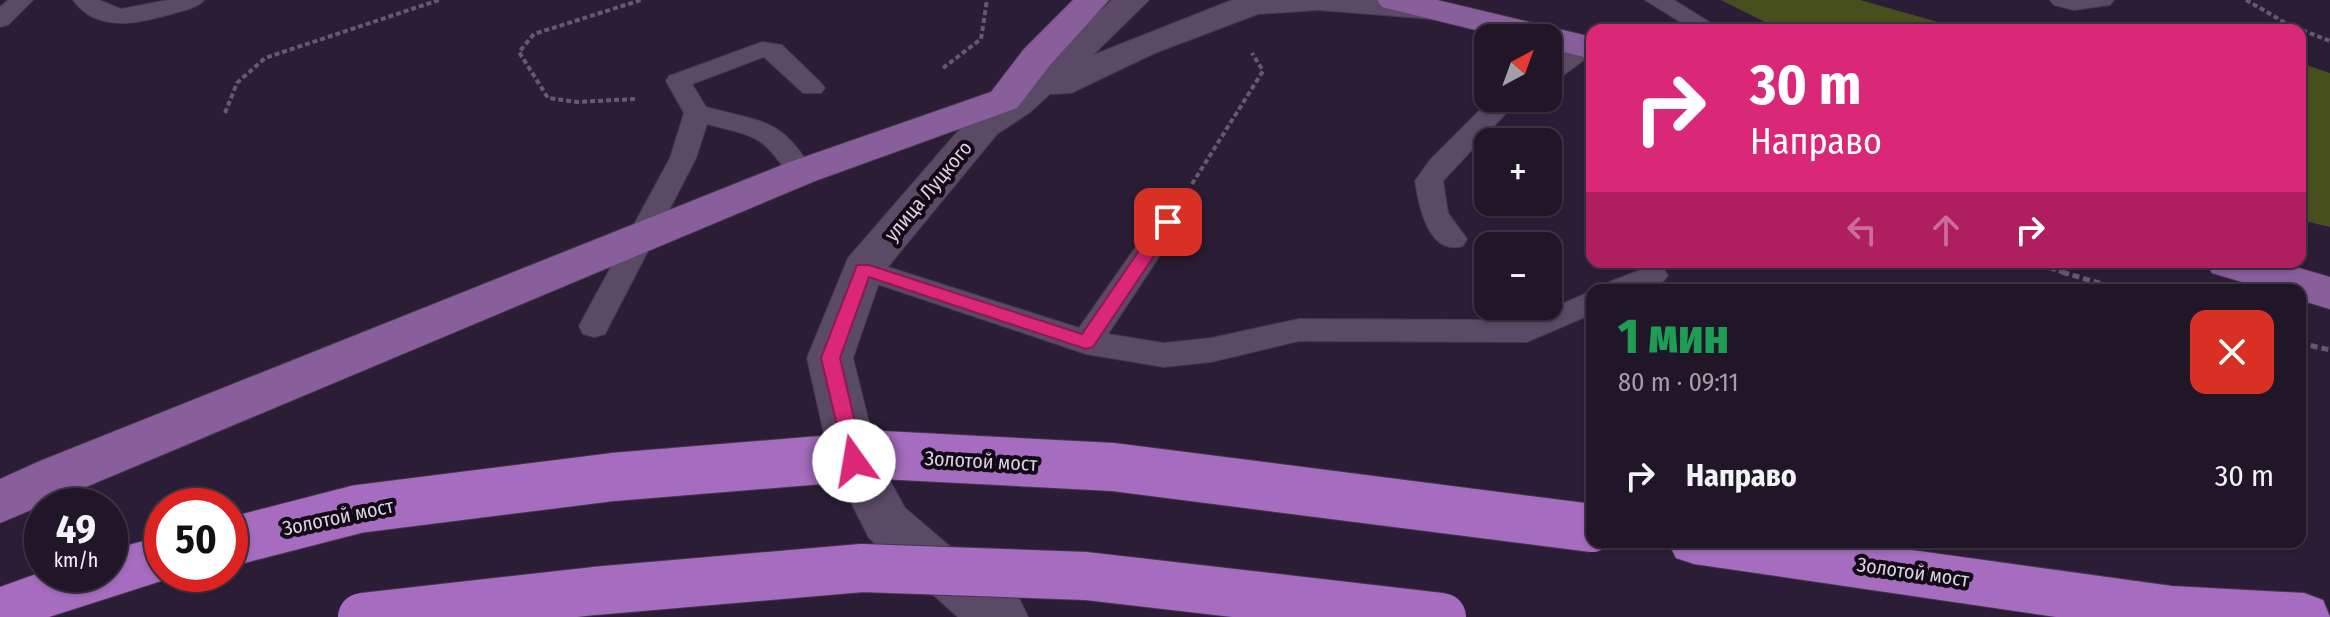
<!DOCTYPE html>
<html lang="ru">
<head>
<meta charset="utf-8">
<style>
  body { margin:0; font-family:"Fira Sans Condensed",sans-serif; background:#291f30; color:#f1f3f6; height:100vh; display:flex; flex-direction:column; font-size:30px; white-space:nowrap }
  * { box-sizing:border-box; margin:0 }
  p { font-size:26px; color:#a29fa8 }
  .icon { flex:none; width:44px; height:44px; fill:none; stroke:currentColor; stroke-width:2; stroke-linecap:round; stroke-linejoin:round }
  .map { position:relative; flex:1; overflow:hidden }
  .sheet { position:absolute; left:1586px; top:284px; width:720px; height:264px; display:flex; flex-direction:column; background:#211628; border-radius:16px; box-shadow:0 2px 6px #0004,0 0 0 2px #3e3545 }
  .sheet>* { flex:none }
  .guide { position:absolute; left:1586px; top:24px; width:720px; height:244px; border-radius:16px; box-shadow:0 2px 6px #0004,0 0 0 2px #3e3545; background:#db2777; color:#fff; overflow:hidden }
  .needle { width:52px; rotate:41deg }
  .fabs { position:absolute; left:1474px; top:24px; display:grid; gap:16px }
  .fabs a { display:grid; place-items:center; width:88px; height:88px; border-radius:16px; background:#211628; box-shadow:0 2px 6px #0004,0 0 0 2px #3e3545; font-size:40px }
  .speed { position:absolute; left:24px; top:488px; display:flex; gap:16px; font-size:40px; font-weight:700; text-align:center }
  .speed>* { display:grid; place-content:center; width:104px; height:104px; border-radius:50%; background:#211628; box-shadow:0 2px 6px #0004,0 0 0 2px #3e3545; line-height:1 }
  .speed small { font-size:20px; font-weight:400 }
  .speed .limit { border:12px solid #d22; background:#fff; color:#111 }
  .pin { position:absolute; display:grid; place-items:center; width:68px; height:68px; color:#fff; margin:-34px; border-radius:16px; box-shadow:0 4px 12px #0006 }
  .me { position:absolute; width:88px; margin:-44px; rotate:347deg; stroke-linejoin:round; filter:drop-shadow(0 0 6px #0008) }
  .turn { display:flex; align-items:center; gap:28px; height:168px; padding:0 32px; font-size:36px }
  .turn .icon { width:104px; height:104px; stroke-width:2.5 }
  .turn b { display:block; font-size:56px; line-height:68px }
  .lanes { display:flex; align-items:center; height:76px; padding:0 32px; background:#0003; justify-content:center; gap:40px; direction:ltr }
  .lanes .off { opacity:.35 }
  .round { display:grid; place-items:center; flex:none; width:84px; height:84px; border-radius:16px; background:#291f30 }
  .head { display:flex; align-items:center; justify-content:space-between; height:136px; padding:0 32px }
  h1 { font-size:48px; font-weight:800; line-height:60px; color:#1e9e55 }
  ul { padding:0; list-style:none }
  li { display:flex; align-items:center; gap:24px; height:112px; padding:0 32px }
  li div { flex:1 }
  li b { display:block; font-size:30px }
  li em { font-style:normal }
  .map>svg:first-child { display:block }
</style>
</head>
<body>
<div class="map">
<svg width="2330" height="617" viewBox="0 0 2330 617">
  <rect width="100%" height="100%" fill="#2c1d36"/>
  <!-- green -->
  <g fill="#474f1d">
    <path d="M1721,0h139l85,24 37,6h-201z"/>
    <path d="M2300,63l30,10v154l-30,-7z"/>
  </g>
  <g fill="none" stroke-linecap="round" stroke-linejoin="round">
    <defs>
      <g id="lane">
        <path d="M8,0h25l-25,25 -8,2v-20z"/>
        <path d="M73,0h26l22,9 47,-9h36c-7,8 -19,10 -29,13 -34,10 -78,21 -102,-13z"/>
        <path d="M1645,0h29l48,30h-29z"/>
        <path d="M2050,0h64l-4,5 -36,5 -20,-5z"/>
        <path d="M1592,40v14l-35,26 -9,3v-20l31,-22z"/>
        <path d="M762,42l20,3 39,38 4,5 -4,5h-18l-39,-36 -72,27 14,23c59,16 74,10 108,65l-3,6h-20c-31,-45 -33,-40 -84,-54l-11,34 -91,176 -11,3 -11,-3 -4,-8 91,-168 14,-45 -18,-32 3,-5z"/>
        <path d="M1492,98h28l-77,83 5,32 19,26 -4,7c-35,10 -44,-40 -48,-65l15,-21z"/>
        <path d="M1168,212l10,3 4,7 -74,112 56,9 47,-5 88,-19 225,1 68,-29v23l-65,28 -228,-1 -88,21 -47,5 -78,-13 -233,-78 -5,-7 5,-7 10,-3 216,69 79,-113z"/>
        <path d="M1653,265l10,3 5,7c-12,21 -43,15 -64,15l5,-8z"/>
      </g>
      <path id="secondary" d="M1112,0h37l-56,55 139,-55h206l12,9 -5,7 -12,3 -114,-9 -61,4 -103,39 -84,40 -21,1 -21,19 -32,21 -115,140 -29,84 25,101 27,49 75,64 40,28 8,17h-70l-89,-79 -39,-77 -23,-103 41,-100 123,-142 32,-19z"/>
      <g id="primary">
        <path d="M1073,0h36l-59,65 -33,43 -202,73 -815,342v-44l40,-18 747,-298 204,-71 33,-43z"/>
        <path d="M1377,0h60l155,37v22l-44,-11v-10h-40l-126,-31z"/>
        <path d="M2206,262h72l52,15v32l-30,-9v-10h-31l-57,-17z"/>
      </g>
      <g id="highway">
        <path d="M162,536v38l18,1 -131,42h-49v-30l42,-15 68,2v-24z"/>
        <path d="M1668,542h186l318,44 132,7 19,7 7,17h-274l-362,-53 -18,-6z"/>
      </g>
    </defs>
    <!-- lane casing -->
    <use href="#lane" stroke="#44374d" stroke-width="2"/>
    <!-- secondary casing -->
    <use href="#secondary" stroke="#44374d" stroke-width="2"/>
    <!-- primary casing -->
    <use href="#primary" stroke="#44374d" stroke-width="2"/>
    <!-- highway casing -->
    <use href="#highway" stroke="#44374d" stroke-width="2"/>
    <!-- path-far1 -->
    <g stroke="#66596f" stroke-width="4" stroke-dasharray="5 3" stroke-linecap="butt">
      <path d="M2246,0l43,25 41,16"/>
      <path d="M943,68l38,-29 6,-39"/>
      <path d="M635,99l-58,3 -29,-4 -29,-46 15,-18 107,-34"/>
      <path d="M225,113l12,-30 28,-25 174,-58"/>
      <path d="M1192,184l71,-113 -11,-18"/>
      <path d="M2028,262l41,12"/>
    </g>
    <!-- path -->
    <g stroke="#66596f" stroke-width="5" stroke-dasharray="7 4" stroke-linecap="butt">
      <path d="M2062,272l60,18"/>
      <path d="M2300,343l30,7"/>
    </g>
    <!-- lane -->
    <use href="#lane" fill="#5a4a66" fill-rule="evenodd"/>
    <!-- secondary -->
    <use href="#secondary" fill="#5a4a66" fill-rule="evenodd"/>
    <!-- primary -->
    <use href="#primary" fill="#885e9b" fill-rule="evenodd"/>
    <!-- highway -->
    <use href="#highway" fill="#a66cbf" fill-rule="evenodd"/>
    <defs>
      <g id="highway-bridge">
        <path d="M230,542l128,-33 255,-32 269,-22 231,12 479,61"/>
        <path d="M362,617l232,-26 268,-23 224,8 356,41"/>
      </g>
    </defs>
    <!-- highway-bridge casing -->
    <use href="#highway-bridge" stroke="#44374d" stroke-width="50" stroke-linecap="butt"/>
    <!-- highway-bridge -->
    <use href="#highway-bridge" stroke="#a66cbf" stroke-width="48"/>
  </g>
  <!-- route -->
  <path fill="#db2777" stroke="#8e194d" stroke-width="2" d="M1168,216l6,1v9l-81,121 -7,2 -217,-72 -29,81 24,103 -3,6h-14l-26,-109 36,-93h12l213,69 80,-117z"/>
  <g text-anchor="middle" stroke-width="8" stroke-linejoin="round" paint-order="stroke">
    <!-- street labels -->
    <g font-size="20" fill="#dcd2e3" stroke="#110a15">
      <text transform="translate(928 191) rotate(-50)" y="7">улица Луцкого</text>
      <text transform="translate(981 461) rotate(3)" y="7">Золотой мост</text>
      <text transform="translate(338 517) rotate(-12)" y="7">Золотой мост</text>
      <text transform="translate(1913 572) rotate(8)" y="7">Золотой мост</text>
    </g>
  </g>
</svg>
<div class="fabs">
<a><svg class="needle" viewBox="-14 -14 28 28"><path d="M0-13l5 13h-10z" fill="#e53935"/><path d="M0 13l5-13h-10z" fill="#a29fa8"/></svg></a>
<a>+</a>
<a>−</a>
</div>
<div class="speed"><div>49<small>km/h</small></div><div class="limit">50</div></div>
<div class="pin" style="left:1168px;top:222px;background:#d93025"><svg class="icon" aria-label="arrive" viewBox="0 0 24 24"><path d="M6 21V4h12l-3 4 3 4H6"/></svg></div>
<svg class="me" style="left:854px;top:461px" viewBox="-20 -20 40 40"><circle r="19" fill="#fff"/><path d="M0-13L10 11 0 6-10 11z" fill="#db2777"/></svg>
<div class="guide">
<div class="turn"><svg class="icon" aria-label="right" viewBox="0 0 24 24"><path d="M7 20v-9h11M14 6l5 5-5 5"/></svg><div><b>30 m</b>Направо</div></div>
<div class="lanes"><svg class="icon off" aria-label="left" viewBox="0 0 24 24"><path d="M17 20v-9H6M10 6l-5 5 5 5"/></svg><svg class="icon off" aria-label="ahead" viewBox="0 0 24 24"><path d="M12 20V5M6 11l6-6 6 6"/></svg><svg class="icon" aria-label="right" viewBox="0 0 24 24"><path d="M7 20v-9h11M14 6l5 5-5 5"/></svg></div>
</div>
<section class="sheet">
<div class="head"><div><h1>1 мин</h1><p>80 m · 09:11</p></div><a class="round" style="background:#d93025;color:#fff"><svg class="icon" aria-label="close" viewBox="0 0 24 24"><path d="M6 6l12 12M18 6L6 18"/></svg></a></div>
<ul>
<li><svg class="icon" aria-label="right" viewBox="0 0 24 24"><path d="M7 20v-9h11M14 6l5 5-5 5"/></svg><div><b>Направо</b></div><em>30 m</em></li>
</ul>
</section>
</div>
</body>
</html>
